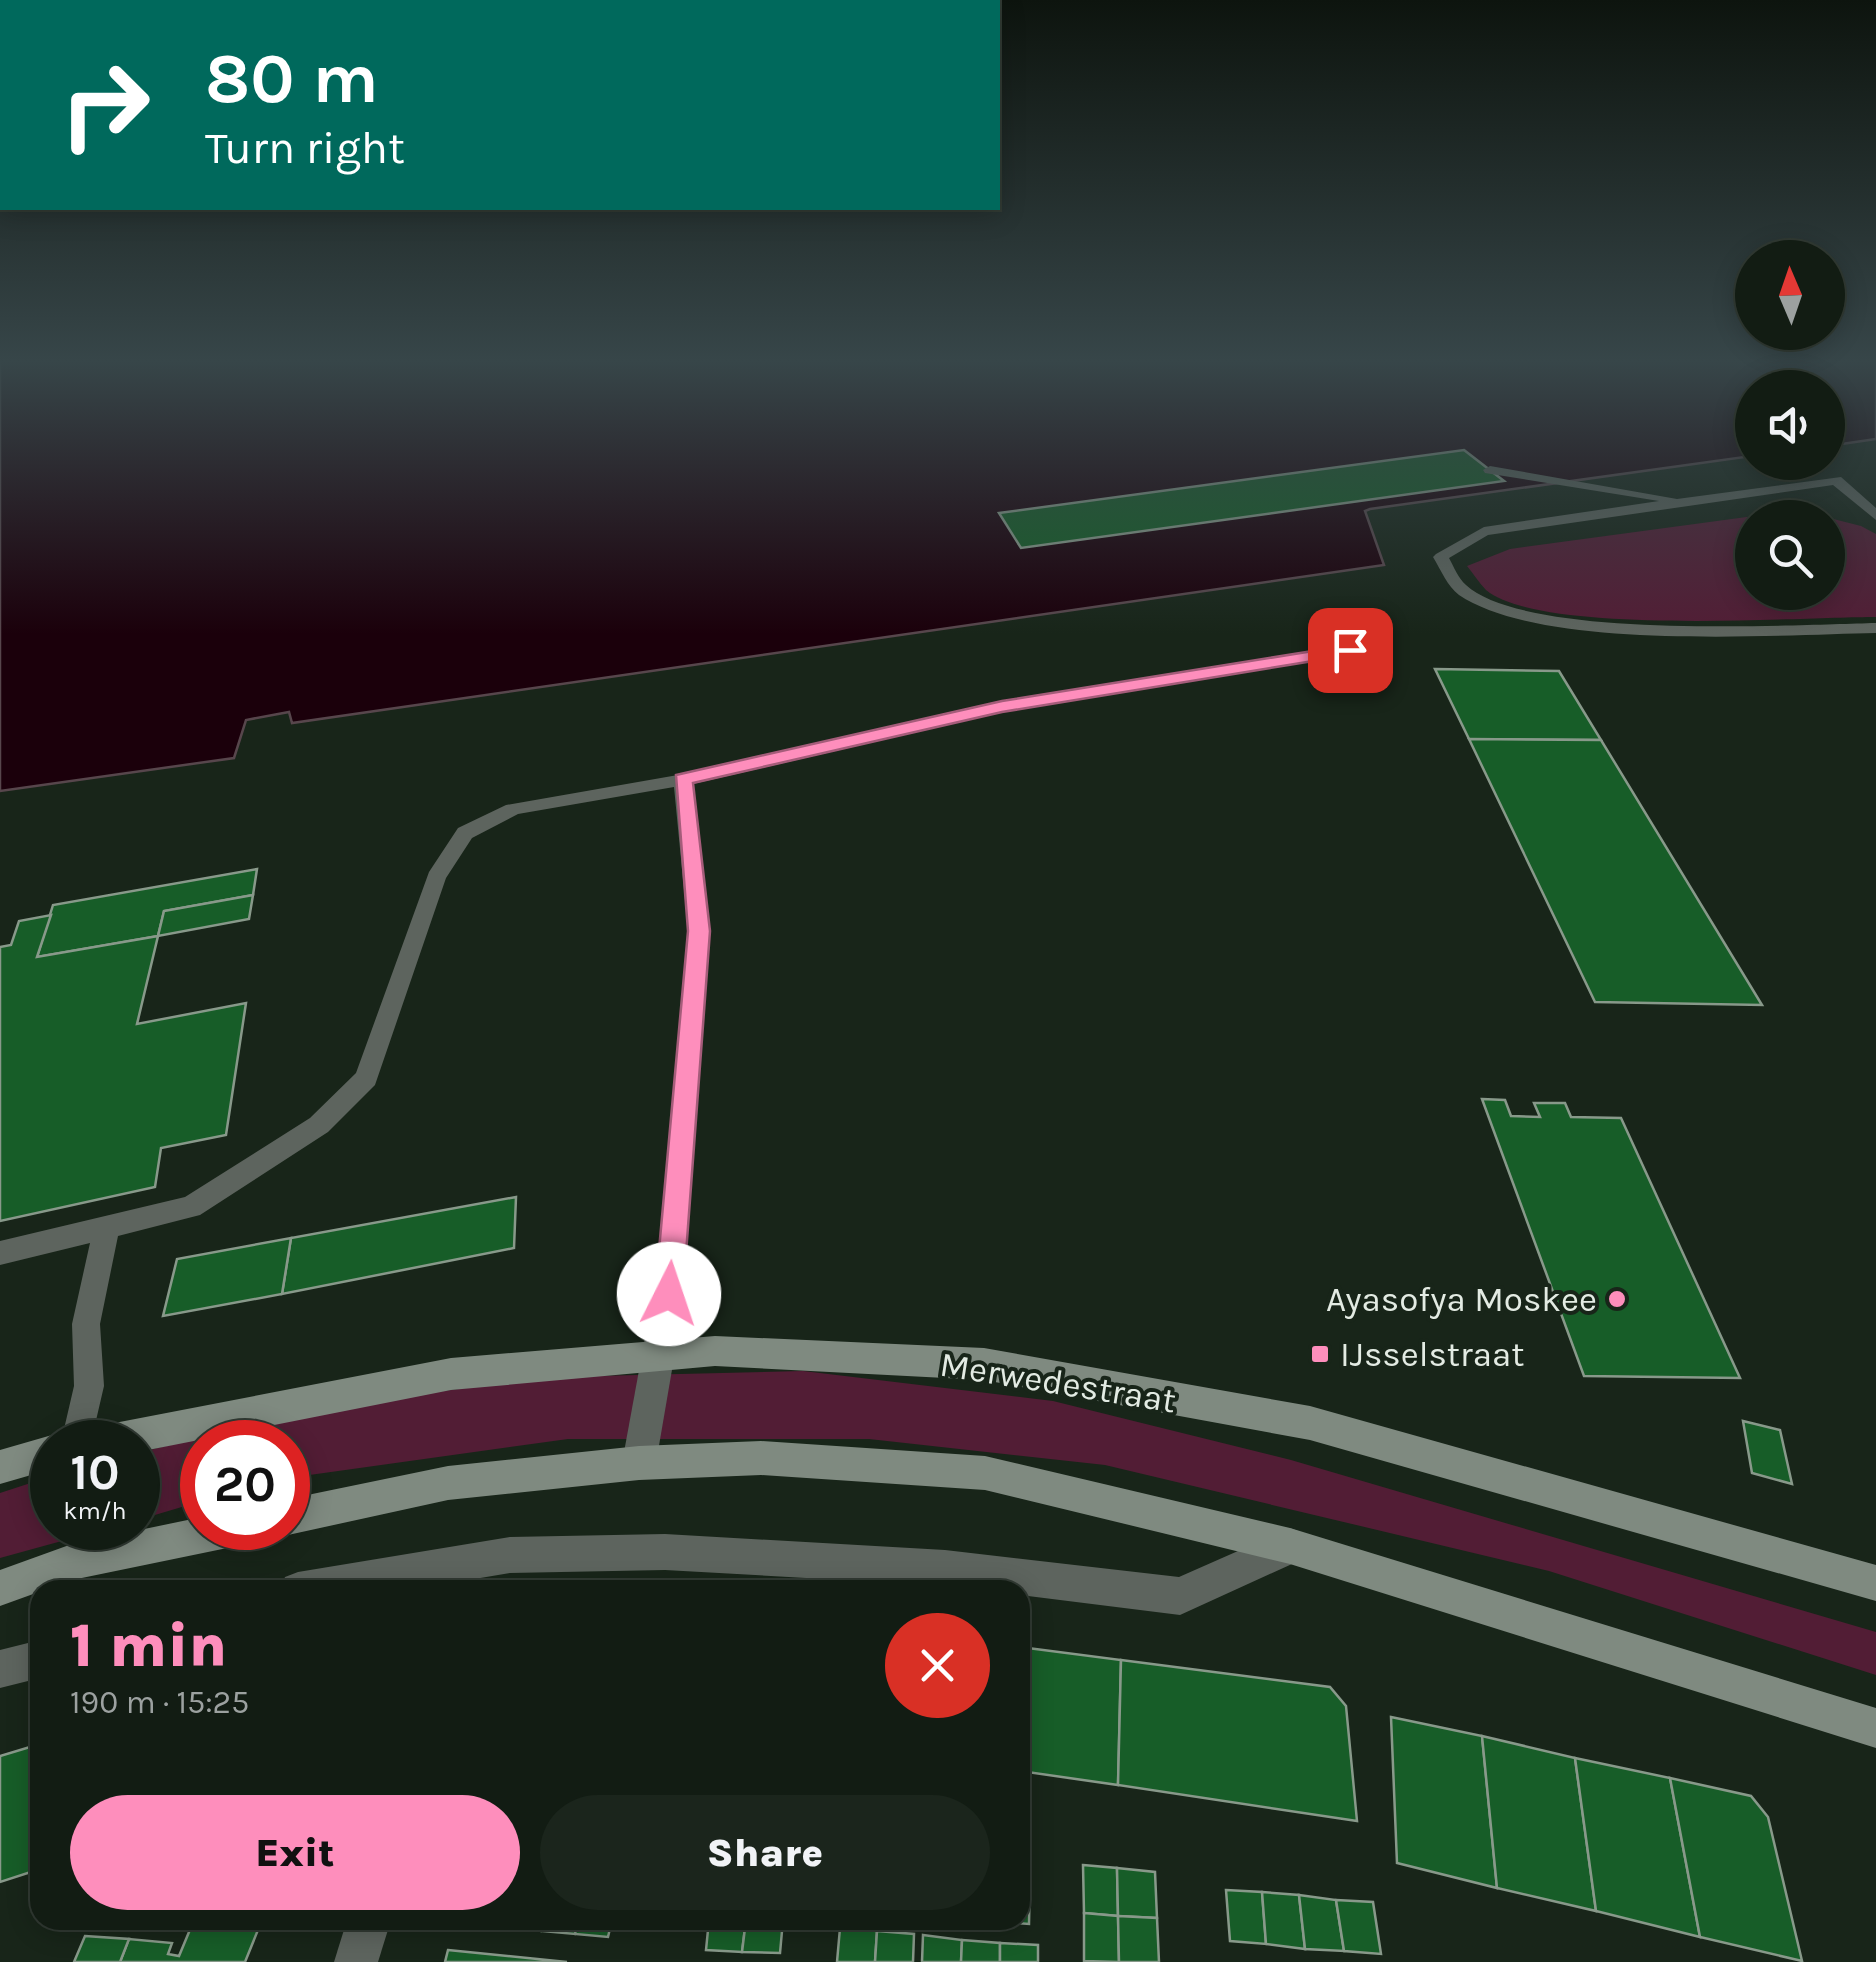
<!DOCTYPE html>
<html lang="en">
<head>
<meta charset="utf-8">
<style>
  body { margin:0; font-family:Karla,sans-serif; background:#1b251c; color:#f1f3f6; height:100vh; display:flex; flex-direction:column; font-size:38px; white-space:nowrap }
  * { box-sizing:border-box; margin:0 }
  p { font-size:32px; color:#9ca1a0 }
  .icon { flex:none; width:55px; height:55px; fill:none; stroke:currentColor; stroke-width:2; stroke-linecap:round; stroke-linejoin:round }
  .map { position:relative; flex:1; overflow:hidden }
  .details { position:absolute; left:30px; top:1580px; width:1000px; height:350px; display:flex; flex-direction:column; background:#121c13; border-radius:30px; box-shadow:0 5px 25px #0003,0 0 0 2px #313a33 }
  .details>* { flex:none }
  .banner { position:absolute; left:0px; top:0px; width:1000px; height:210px; box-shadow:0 5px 25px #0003,0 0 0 2px #313a33; background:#00695c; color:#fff; overflow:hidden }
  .needle { width:65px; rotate:358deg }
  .fabs { position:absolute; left:1735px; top:240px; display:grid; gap:20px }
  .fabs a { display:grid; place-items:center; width:110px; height:110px; border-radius:50%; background:#121c13; box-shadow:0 5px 25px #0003,0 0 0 2px #313a33; font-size:50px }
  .speed { position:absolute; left:30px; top:1420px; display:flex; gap:20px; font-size:50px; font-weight:700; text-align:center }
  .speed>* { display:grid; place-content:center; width:130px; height:130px; border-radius:50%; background:#121c13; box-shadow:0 5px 25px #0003,0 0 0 2px #313a33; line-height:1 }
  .speed small { font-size:25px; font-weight:400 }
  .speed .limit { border:15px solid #d22; background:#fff; color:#111 }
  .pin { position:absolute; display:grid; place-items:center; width:85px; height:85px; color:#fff; margin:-42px; border-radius:20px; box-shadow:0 5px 15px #0006 }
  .me { position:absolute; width:110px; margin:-55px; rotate:4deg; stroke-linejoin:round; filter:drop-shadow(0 0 8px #0008) }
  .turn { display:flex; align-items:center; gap:35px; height:210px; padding:0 40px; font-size:45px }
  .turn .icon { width:130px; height:130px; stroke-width:2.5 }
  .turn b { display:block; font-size:70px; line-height:85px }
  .round { display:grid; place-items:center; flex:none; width:105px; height:105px; border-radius:52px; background:#1b251c }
  .overview { display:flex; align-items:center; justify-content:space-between; height:170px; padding:0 40px }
  h1 { font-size:60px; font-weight:800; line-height:75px; color:#fe8ebc }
  .primary-button { display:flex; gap:20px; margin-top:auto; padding:20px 40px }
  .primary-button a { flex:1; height:115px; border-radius:60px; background:#fe8ebc; color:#111; font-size:40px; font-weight:800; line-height:115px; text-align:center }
  .primary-button a+a { background:#1b251c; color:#f1f3f6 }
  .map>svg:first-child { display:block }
</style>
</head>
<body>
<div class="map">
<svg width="1876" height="1962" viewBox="0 0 1876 1962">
  <rect width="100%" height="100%" fill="#182519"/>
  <!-- green -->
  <g fill="#521d35" fill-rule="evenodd">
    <path d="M1798,510l63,16 15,8v83c-79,0 -334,19 -390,-27 -7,-7 -13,-17 -19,-24l43,-17zM1752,518h76v74h-76z"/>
    <path d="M803,1371l250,30 238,59 585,172v43l-327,-104 -444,-106 -236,-26h-301l-280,39v-36h-86v59l-64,19v-67l187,-47 229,-29z"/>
    <path d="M52,1476v52h57l-109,30v-65z"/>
  </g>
  <!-- water -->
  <path fill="#1b000b" stroke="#57464c" stroke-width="2.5" d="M0,359h1876v80l-48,7v-58h-76v68l-382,53 -5,2 19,54 -1092,158 -3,-11 -43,8 -12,38 -234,33z"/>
  <!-- building -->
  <g fill="#175d28" stroke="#88998a" stroke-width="2.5">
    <path d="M1464,450l40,31 -483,67 -22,-35z"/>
    <path d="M1435,669l124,2 42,69 -132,-1z"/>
    <path d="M1469,739l132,1 161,265 -167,-3z"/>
    <path d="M257,869l-4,26 -89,16 -6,25 -121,21 16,-52z"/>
    <path d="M253,895l-4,24 -91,17 6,-25z"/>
    <path d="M51,915l-14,42 121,-21 -21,88 109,-21 -20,132 -65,13 -6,39 -155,34v-274l11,-2 8,-24z"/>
    <path d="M1482,1099l23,1 6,16 29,1 -6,-14h31l6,14 50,1 119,260 -156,-2z"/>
    <path d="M516,1197l-2,51 -232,46 9,-56z"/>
    <path d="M291,1238l-9,56 -119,22 14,-57z"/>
    <path d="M1743,1421l37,9 12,54 -40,-11z"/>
    <path d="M1020,1647l101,13 -3,125 -98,-14z"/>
    <path d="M1121,1660l209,27 16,19 11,115 -239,-36z"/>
    <path d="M1391,1717l91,19 15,152 -100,-25z"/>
    <path d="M1482,1736l93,22 21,153 -99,-23z"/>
    <path d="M40,1744v125l-40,13v-126z"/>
    <path d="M1575,1758l95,20 30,159 -104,-26z"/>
    <path d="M1670,1778l81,18 17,21 34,144 -102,-24z"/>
    <path d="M1083,1865l34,3 1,48 -34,-3z"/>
    <path d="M1117,1868l38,4 2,46 -39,-2z"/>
    <path d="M1020,1873l10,1 -1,50 -35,-3 26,-1z"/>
    <path d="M1226,1890l36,2 4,52 -36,-3z"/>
    <path d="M1262,1892l37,3 6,54 -39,-5z"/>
    <path d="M1299,1895l37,5 8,51 -39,-2z"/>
    <path d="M1336,1900l37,2 8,52 -37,-3z"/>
    <path d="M1084,1913l34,3 1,46 -35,-1z"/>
    <path d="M1118,1916l39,2 2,44h-40z"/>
    <path d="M194,1920h68l-17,42h-125l9,-23 43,4 -4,11 11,2z"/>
    <path d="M509,1920h34l-2,11 -34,-3z"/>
    <path d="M543,1920h35l-3,14 -34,-3z"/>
    <path d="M578,1920h34l-4,17 -33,-3z"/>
    <path d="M709,1920h37l-4,32 -36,-2z"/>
    <path d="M746,1920h37l-3,33 -38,-1z"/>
    <path d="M840,1928l37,3 -2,31h-38z"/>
    <path d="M877,1931l37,3 -1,28h-38z"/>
    <path d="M923,1935l39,5 -1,22h-39z"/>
    <path d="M85,1936l44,3 -9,23h-46z"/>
    <path d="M962,1940l38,3v19h-39z"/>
    <path d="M1000,1943l38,2v17h-38z"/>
    <path d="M448,1950l119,12h-122z"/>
  </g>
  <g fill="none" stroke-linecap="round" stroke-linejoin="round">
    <!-- lane -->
    <g fill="#5d645e" fill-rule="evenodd">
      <path d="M1490,466l187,33 164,-22 35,31v12l-43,-35 -345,50 -39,23c5,9 9,20 17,27 60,55 324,40 410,38v10c-103,2 -333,18 -417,-38 -12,-9 -18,-25 -26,-38l3,-3 48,-27 175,-26 -174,-28 -2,-3z"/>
      <path d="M1350,645l8,5 -2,4 -353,58 -310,72 17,147 -27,363 -4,9 -10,4 -10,-4 -4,-9 33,-363 -14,-144 -156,27 -46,24 -26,40 -71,207 -47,47 -128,83 -82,21 -18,88 4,62 -13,56h-30l13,-56 -2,-62 18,-81 -90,22v-24l185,-44 125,-79 46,-45 73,-201 29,-44 48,-23 229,-40 268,-63z"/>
    </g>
    <!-- street -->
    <g fill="#5d645e" fill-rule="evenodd">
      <path d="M669,1280l11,4 5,10 -29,169 -5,12 -12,5 -12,-5 -5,-12 31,-169 5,-10z"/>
      <path d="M1290,1528l13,5 5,13 -5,13 -123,56 -160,-20v-5l-355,-20 -155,3 -101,17h-129l5,-13 13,-5 212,-35 155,-3 280,16 234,27z"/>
      <path d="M40,1640v38l-40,10v-38z"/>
      <path d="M347,1920h44l-13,42h-44z"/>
    </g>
    <!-- secondary -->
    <g fill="#7f8a80" fill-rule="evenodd">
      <path d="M715,1336l269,12 326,58 566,159v36l-566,-161 -326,-60 -269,-14 -264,24 -313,62v-10h-51l5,-12 12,-5 347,-67z"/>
      <path d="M52,1435l13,7h-13v27l-52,15v-34z"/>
      <path d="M761,1441l224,15 305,72 586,180v40l-586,-184 -305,-74 -224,-15 -122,5 -191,20 -160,35 -13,-7h13v-29l160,-33 191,-20z"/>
      <path d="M202,1517v11h53l-5,13 -13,5 -165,34 -72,26v-36l72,-26z"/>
    </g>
  </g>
  <!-- sky -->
  <linearGradient id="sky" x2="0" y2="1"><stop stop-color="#0d140e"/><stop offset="0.57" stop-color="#374649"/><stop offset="1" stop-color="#374649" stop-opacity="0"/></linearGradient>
  <rect width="1876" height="634" fill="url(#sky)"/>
  <!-- route -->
  <path fill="#fe8ebc" stroke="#a55c7a" stroke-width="2.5" d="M1350,645l8,5 -2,4 -354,58 -309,71 17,148 -27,363 -4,10 -10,4 -10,-4 -4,-10 33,-363 -12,-156 326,-74z"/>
  <!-- markers -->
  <g fill="#fe8ebc" stroke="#182519" stroke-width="4">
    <circle cx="1617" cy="1299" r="10"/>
    <rect x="1310" y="1344" width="20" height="20" rx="5"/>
  </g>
  <g text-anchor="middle" stroke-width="8" stroke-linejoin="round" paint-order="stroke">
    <!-- near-poi labels -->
    <g font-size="35" fill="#e3ebe3" stroke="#182519" text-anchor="end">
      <text x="1597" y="1311">Ayasofya Moskee</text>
      <text x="1340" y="1366" text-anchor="start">IJsselstraat</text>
    </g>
    <!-- near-street labels -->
    <g font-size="35" fill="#e3ebe3" stroke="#182519">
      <text transform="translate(1058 1382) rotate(9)" y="12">Merwedestraat</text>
    </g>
  </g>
</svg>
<div class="fabs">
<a><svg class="needle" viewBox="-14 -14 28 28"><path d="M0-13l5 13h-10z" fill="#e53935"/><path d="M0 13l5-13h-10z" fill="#9ca1a0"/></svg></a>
<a><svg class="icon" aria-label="sound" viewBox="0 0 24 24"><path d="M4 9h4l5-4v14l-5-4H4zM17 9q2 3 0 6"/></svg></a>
<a><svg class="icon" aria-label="search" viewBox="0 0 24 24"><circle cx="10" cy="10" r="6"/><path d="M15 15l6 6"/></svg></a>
</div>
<div class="speed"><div>10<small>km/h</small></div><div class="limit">20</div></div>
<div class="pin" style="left:1350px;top:650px;background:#d93025"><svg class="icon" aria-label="arrive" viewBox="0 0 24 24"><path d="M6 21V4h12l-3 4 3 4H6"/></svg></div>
<svg class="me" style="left:669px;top:1294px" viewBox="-20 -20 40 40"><circle r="19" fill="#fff"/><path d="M0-13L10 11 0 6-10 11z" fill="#fe8ebc"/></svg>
<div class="banner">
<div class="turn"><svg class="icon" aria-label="right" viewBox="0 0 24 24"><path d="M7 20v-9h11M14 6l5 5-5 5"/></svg><div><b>80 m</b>Turn right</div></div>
</div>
<section class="details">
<div class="overview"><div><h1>1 min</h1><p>190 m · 15:25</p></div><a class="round" style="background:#d93025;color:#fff"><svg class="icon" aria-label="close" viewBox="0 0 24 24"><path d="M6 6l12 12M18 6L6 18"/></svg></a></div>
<div class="primary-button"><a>Exit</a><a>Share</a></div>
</section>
</div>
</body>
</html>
